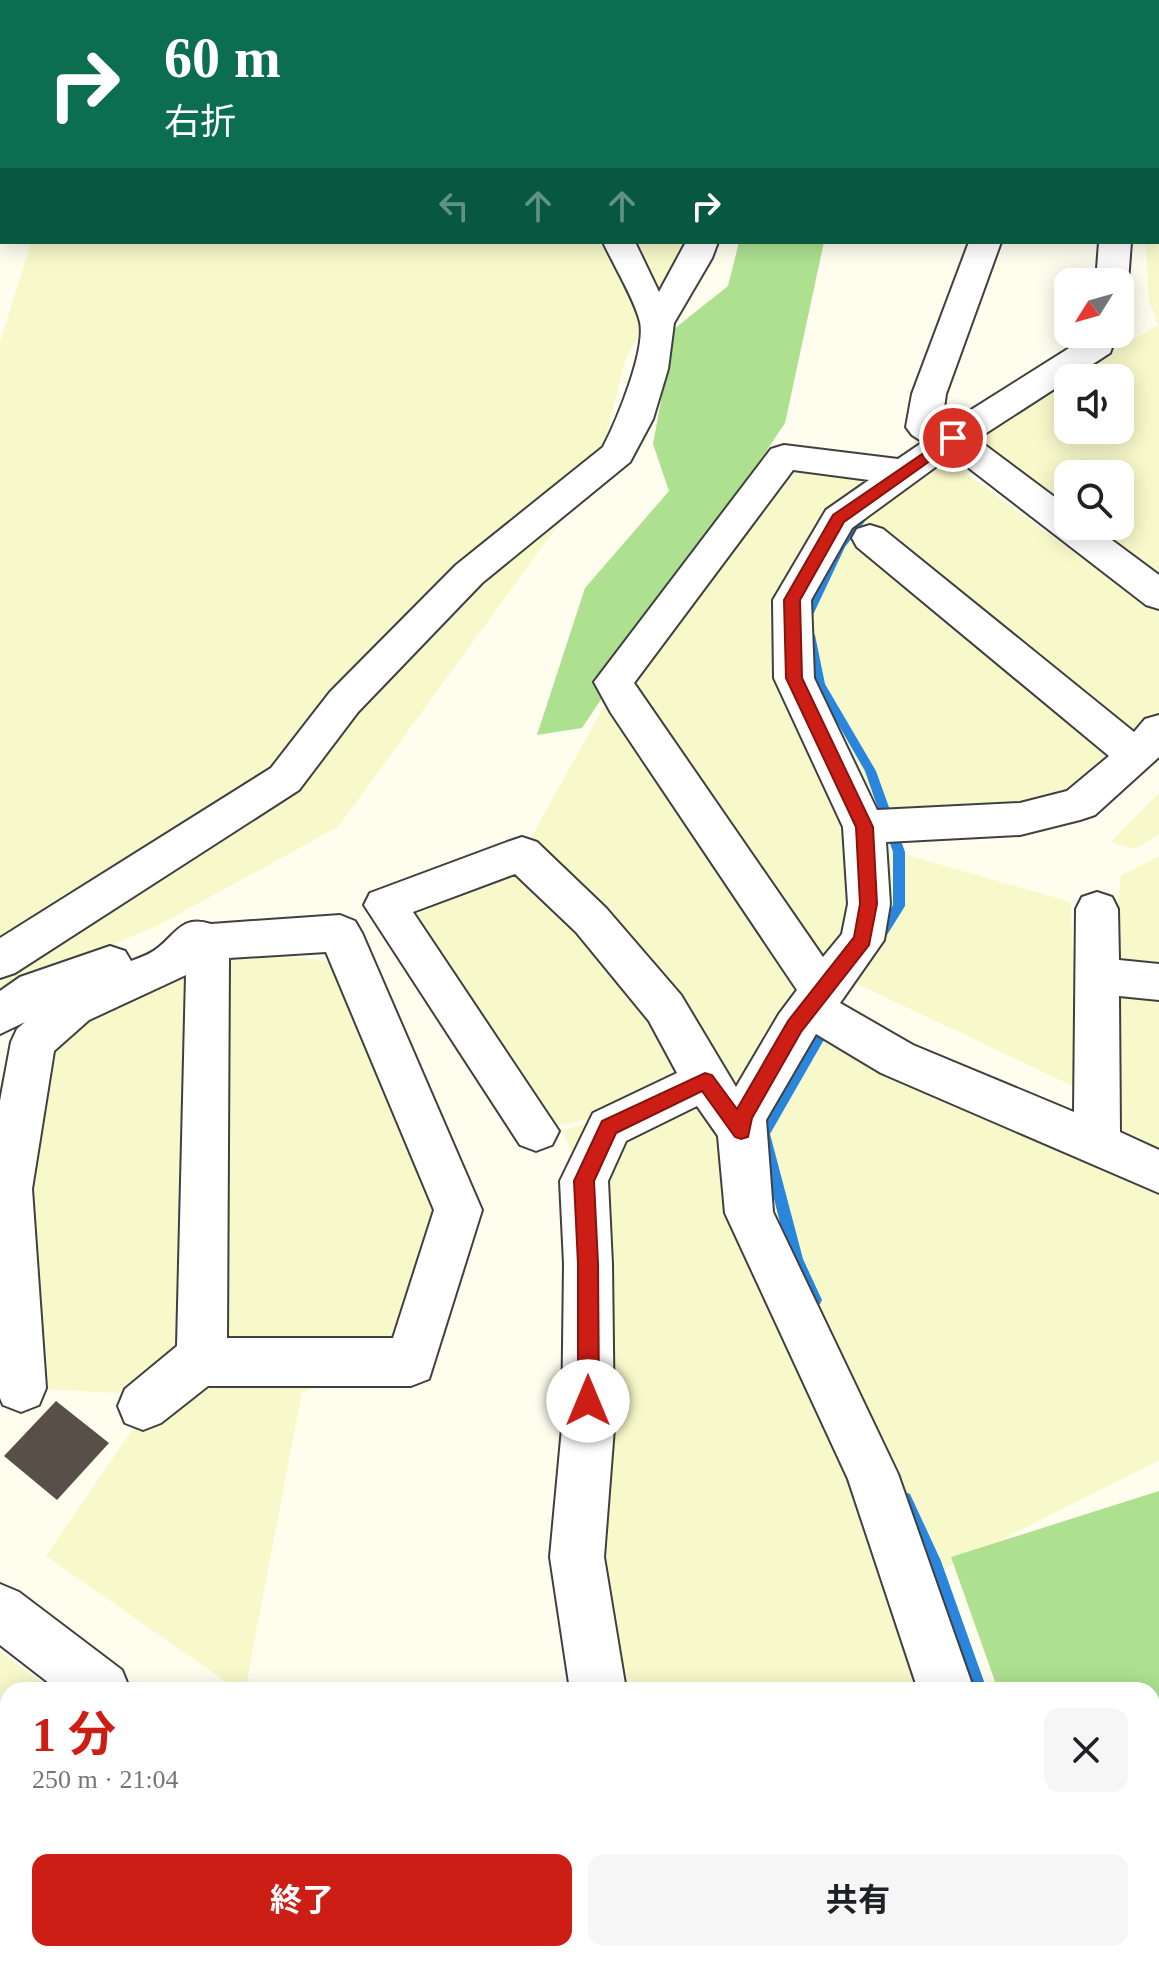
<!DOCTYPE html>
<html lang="ja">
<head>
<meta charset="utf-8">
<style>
  body { margin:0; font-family:"Times New Roman","Noto Sans JP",serif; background:#f6f6f6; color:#202124; height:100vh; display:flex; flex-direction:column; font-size:30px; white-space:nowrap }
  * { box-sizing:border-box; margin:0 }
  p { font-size:26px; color:#757577 }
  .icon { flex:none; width:44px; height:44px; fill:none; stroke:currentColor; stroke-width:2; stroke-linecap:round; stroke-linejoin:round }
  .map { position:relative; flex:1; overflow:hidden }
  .details { position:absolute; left:0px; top:1682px; width:1160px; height:280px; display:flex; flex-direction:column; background:#fff; border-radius:24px 24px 0 0; box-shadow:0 4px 20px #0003 }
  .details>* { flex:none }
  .banner { position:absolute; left:0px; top:0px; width:1160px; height:244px; box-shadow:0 4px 20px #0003; background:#0b6e4f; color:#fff; overflow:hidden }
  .needle { width:52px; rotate:233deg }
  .fabs { position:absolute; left:1054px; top:268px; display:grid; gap:16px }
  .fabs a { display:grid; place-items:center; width:80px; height:80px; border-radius:16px; background:#fff; box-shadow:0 4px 20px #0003; font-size:40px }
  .pin { position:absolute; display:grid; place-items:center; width:68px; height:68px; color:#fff; margin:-34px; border:4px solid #fff; border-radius:50%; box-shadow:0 2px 8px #0007 }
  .me { position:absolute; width:88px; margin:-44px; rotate:0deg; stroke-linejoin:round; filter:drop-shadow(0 0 6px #0008) }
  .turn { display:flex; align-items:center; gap:28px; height:168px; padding:0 32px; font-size:36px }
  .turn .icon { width:104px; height:104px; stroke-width:2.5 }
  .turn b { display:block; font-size:56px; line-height:68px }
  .lanes { display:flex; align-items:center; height:76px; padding:0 32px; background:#0003; justify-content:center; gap:40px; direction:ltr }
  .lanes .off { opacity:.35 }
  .round { display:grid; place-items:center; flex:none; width:84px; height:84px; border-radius:16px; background:#f6f6f6 }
  .headline { display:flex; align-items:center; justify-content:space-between; height:136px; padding:0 32px }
  h1 { font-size:48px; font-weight:700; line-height:60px; color:#cd1e16 }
  .cta { display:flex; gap:16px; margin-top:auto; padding:16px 32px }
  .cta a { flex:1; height:92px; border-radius:16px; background:#cd1e16; color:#fff; font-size:32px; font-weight:700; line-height:92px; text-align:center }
  .cta a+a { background:#f6f6f6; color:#202124 }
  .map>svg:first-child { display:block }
</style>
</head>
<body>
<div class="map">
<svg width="1159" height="1962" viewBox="0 0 1159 1962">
  <rect width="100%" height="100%" fill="#fffdee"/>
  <!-- farmland -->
  <g fill="#f8f9ca" fill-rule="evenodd">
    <path d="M107,0h710l-711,2z"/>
    <path d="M1159,143v441l-75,-58h36v-52h-52v40l-98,-76 98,-59v51h52v-52h-50l88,-53 -9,-24 -3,-59h12z"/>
    <path d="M31,242h660l-65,116 -30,115 -258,354 -181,99 -157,65v-648z"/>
    <path d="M784,457l120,15 42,-13 213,155v115l-79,75 -212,40 203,58 6,186 -224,-106 -53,47 359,165v266l-248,126 34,104h-348l-13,-509 -21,-50 55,-19 -82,19 -151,-226 137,-51 102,-184zM741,1079v52l-30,-44z"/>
    <path d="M1159,793v41l-24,15 -24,-7z"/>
    <path d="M1159,856v118l-48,-6 10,-93z"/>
    <path d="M190,943l150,20 114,237 -27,155 -125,37 -57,298h-7l-192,-134 110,-161 -135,-7 12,-346z"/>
    <path d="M1112,987l47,6v164l-38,-17z"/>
    <path d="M0,1652l53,38h-45v264h199l1,8h-208z"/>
    <path d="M639,1954h392l3,8h-393z"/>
  </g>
  <!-- forest -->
  <g fill="#ade190">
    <path d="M739,242h85l-39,181 -203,305 -45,7 48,-147 84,-97 -16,-47 21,-115 54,-43z"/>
    <path d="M1159,1491v471h-65l-3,-8h61v-264h-154l-47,-133z"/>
  </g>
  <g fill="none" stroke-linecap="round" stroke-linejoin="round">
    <!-- stream -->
    <g fill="#2a85dc" fill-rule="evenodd">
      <path d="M1125,273l4,3 -4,28 -5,3 1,-31z"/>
      <path d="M864,513l5,3 -24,31 -33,70 -5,4 -4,-1 -1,-3 34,-71 24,-32z"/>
      <path d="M810,631l5,4 10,49 51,87 29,81v54l-23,37h-8l-2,-3 21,-35v-53l-28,-81 -50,-87 -10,-49z"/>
      <path d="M827,1019l4,1 2,4 -63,110 33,125 19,41 -2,4 -5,2 -5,-2 -21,-45 -31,-125 65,-114z"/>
      <path d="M905,1492l5,2 31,67 46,129h-16l-43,-127 -30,-64 2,-5z"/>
      <path d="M1062,1954h16l3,8h-16z"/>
    </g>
  </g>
  <!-- building -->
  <path fill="#574f48" d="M56,1401l53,42 -52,57 -53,-44z"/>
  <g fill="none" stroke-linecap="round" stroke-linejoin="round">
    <defs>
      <g id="minor">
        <rect x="440" y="0" width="28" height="2"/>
        <path d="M1159,46v19h-1v-19z"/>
        <rect x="1158" y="125" width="1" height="18"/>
        <rect x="0" y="182" width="2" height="18"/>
        <path d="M603,242h32l24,50 27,-50h32l-6,16 -38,65 -6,46 -15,50 -23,43 -148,121 -124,129 -59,78 -284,183 -15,5v-40l271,-170 59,-76 126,-127 147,-118c14,-27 43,-97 37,-125 -5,-22 -27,-58 -37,-80z"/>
        <path d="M969,242h32l-55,152 -4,28 5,3 135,-85 1,-6h34l-7,19 -133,86 91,68v19h25l66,49v34l-13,-4 -194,-150 -100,73 -41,72 3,78 63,132 143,-7 47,-12 42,-35 -252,-209 -5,-9 5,-9 13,-4 13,4 251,203 11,-13 14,-4v42l-64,58 -15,5 -60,15 -134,7 4,62 -6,36 -44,63 73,42 161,67 2,-203 6,-12 15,-5 15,5 6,12 1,51 40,4v36l-40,-4 1,136 39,18v43l-278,-120 -65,-39 -50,86 7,92 125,262 76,216h-56l-70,-211 -123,-266 -7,-77 -21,-30 -71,35 -18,40 4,83 2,164 -10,129 22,133h-56l-20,-133 12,-129 2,-164 -4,-83 33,-68 84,-40 -28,-52 -73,-89 -61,-58 -102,38 146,219 -7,14 -16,6 -16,-6 -156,-240 6,-12 137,-51 15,-5 15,5 69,66 75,87 55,92 43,-73 18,-24 -186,-277 -17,-31 177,-233 13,-4 114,14 25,-17 -11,-7 -6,-8 6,-33zM793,470l76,10 -43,30 -53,90 1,78 69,149 5,77 -6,30 -19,23 -189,-274z"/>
        <path d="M1099,242h32l-3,40 -4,7 -4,1v-8h-24z"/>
        <path d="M340,915l15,6 7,12 120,277 -53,169 -18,7h-203l-47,37 -18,7 -18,-7 -7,-17 7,-17 52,-43 9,-371 -97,45 -35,31 -22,138 14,199 -7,17 -18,7 -18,-7 -3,-7v-297l11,-59 6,-13 8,-7 -25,12v-43l20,-14 90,-31 15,5 6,10c8,-3 17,-6 24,-11 21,-15 26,-36 56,-26zM326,952l108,258 -41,128h-166l2,-380z"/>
        <path d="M0,1584l19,8 103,78 8,20h-72l-58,-45z"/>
        <path d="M217,1954h60l1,8h-60z"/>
        <path d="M612,1954h60l1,8h-60z"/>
        <path d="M1004,1954h60l2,8h-60z"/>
      </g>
      <rect id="major" x="52" y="0" width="28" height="2"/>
    </defs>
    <!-- minor casing -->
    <use href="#minor" stroke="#404040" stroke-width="4"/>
    <!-- major casing -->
    <use href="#major" stroke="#1e1e1e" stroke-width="4"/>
    <!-- minor -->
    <use href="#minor" fill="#fff" fill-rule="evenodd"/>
    <!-- major -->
    <use href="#major" fill="#ffe75e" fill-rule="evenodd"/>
  </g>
  <!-- route -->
  <path fill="#cd1e16" stroke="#85140e" stroke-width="2" d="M953,433l5,2v6l-114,81 -44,78 2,78 71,149 4,77 -8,41 -68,87 -49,86 -4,19 -7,2 -6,-2 -33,-46 -86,42 -22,48 4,83 1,137 -3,7 -8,3 -7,-3 -3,-7v-137l-4,-83 28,-60 103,-48 7,2 25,34 51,-88 66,-84 6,-33 -4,-77 -70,-149 -2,-78 49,-85z"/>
</svg>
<div class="fabs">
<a><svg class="needle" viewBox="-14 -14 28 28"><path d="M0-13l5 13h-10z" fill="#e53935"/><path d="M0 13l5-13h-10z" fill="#757577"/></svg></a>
<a><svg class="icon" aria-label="sound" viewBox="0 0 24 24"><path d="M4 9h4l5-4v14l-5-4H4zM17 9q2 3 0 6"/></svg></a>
<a><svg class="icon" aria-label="search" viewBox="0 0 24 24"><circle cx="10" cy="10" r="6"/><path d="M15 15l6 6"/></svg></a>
</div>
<div class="pin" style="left:953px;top:438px;background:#d93025"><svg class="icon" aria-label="arrive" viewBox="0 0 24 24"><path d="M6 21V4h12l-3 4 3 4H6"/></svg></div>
<svg class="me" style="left:588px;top:1401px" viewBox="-20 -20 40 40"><circle r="19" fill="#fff"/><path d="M0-13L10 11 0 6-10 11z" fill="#cd1e16"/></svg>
<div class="banner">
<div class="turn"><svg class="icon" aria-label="right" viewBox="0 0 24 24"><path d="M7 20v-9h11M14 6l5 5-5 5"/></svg><div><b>60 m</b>右折</div></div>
<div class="lanes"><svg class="icon off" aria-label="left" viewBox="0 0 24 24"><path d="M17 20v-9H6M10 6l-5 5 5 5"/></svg><svg class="icon off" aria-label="ahead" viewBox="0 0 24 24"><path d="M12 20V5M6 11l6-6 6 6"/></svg><svg class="icon off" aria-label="ahead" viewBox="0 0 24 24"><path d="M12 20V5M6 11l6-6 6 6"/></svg><svg class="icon" aria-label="right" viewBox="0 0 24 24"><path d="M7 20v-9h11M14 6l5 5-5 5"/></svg></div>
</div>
<section class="details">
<div class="headline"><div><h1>1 分</h1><p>250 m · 21:04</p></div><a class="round"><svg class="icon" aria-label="close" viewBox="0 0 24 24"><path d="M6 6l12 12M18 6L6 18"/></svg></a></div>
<div class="cta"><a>終了</a><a>共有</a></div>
</section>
</div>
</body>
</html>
